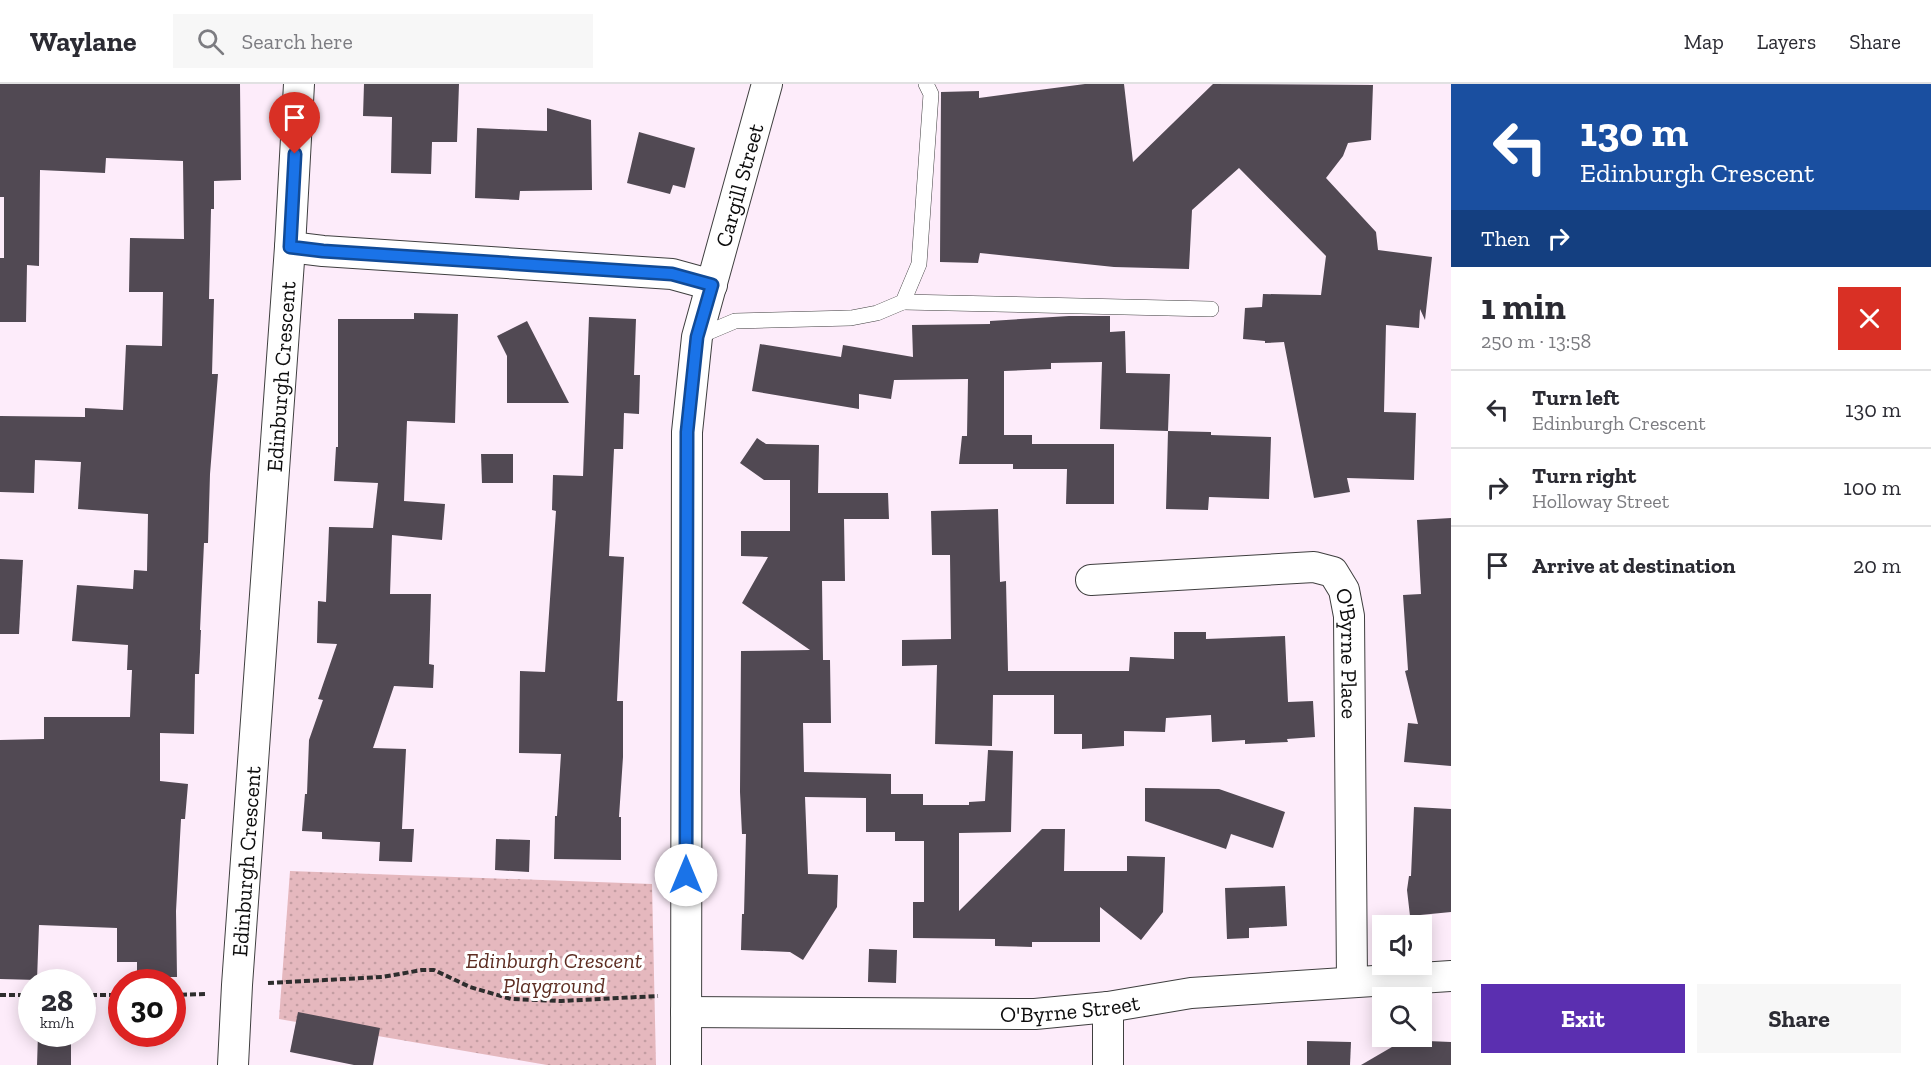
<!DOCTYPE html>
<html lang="en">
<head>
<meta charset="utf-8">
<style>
  body { margin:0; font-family:"Zilla Slab",serif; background:#f7f7f7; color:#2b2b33; height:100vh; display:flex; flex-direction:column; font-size:22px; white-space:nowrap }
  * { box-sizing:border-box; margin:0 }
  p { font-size:20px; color:#7c7c81 }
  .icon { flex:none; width:33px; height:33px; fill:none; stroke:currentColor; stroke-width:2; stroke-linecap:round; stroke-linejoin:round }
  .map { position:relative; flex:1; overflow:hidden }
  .panel { display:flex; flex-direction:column; background:#fff; width:480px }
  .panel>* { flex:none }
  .guide { background:#1a4fa0; color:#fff; overflow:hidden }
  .controls { position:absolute; left:1372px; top:831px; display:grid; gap:12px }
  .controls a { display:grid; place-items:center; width:60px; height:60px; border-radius:0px; background:#fff; box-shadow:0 3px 15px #0003; font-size:30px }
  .speed { position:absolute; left:18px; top:885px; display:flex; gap:12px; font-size:30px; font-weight:700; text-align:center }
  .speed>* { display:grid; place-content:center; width:78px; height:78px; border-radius:50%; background:#fff; box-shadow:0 3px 15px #0003; line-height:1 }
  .speed small { font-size:15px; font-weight:400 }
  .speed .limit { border:9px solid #d22; background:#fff; color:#111 }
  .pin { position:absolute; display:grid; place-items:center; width:51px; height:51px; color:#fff; margin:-62px -26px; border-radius:50% 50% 50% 0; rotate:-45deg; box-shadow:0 0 6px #0007 }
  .pin .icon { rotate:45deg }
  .me { position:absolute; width:66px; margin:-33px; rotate:0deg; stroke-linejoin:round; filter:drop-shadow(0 0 4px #0008) }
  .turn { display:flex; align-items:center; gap:21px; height:126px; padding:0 30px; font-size:27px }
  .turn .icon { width:78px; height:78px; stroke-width:2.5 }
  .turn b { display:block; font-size:42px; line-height:51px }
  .then { display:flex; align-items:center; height:57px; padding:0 30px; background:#0003; gap:12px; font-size:22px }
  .round { display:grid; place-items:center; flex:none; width:63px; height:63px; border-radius:0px; background:#f7f7f7 }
  .overview { display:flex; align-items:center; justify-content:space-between; height:102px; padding:0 30px }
  h1 { font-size:36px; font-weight:700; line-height:45px }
  .primary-button { display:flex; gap:12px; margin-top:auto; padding:12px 30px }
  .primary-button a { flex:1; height:69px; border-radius:0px; background:#5b2fb0; color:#fff; font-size:24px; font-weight:700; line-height:69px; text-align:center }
  .primary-button a+a { background:#f7f7f7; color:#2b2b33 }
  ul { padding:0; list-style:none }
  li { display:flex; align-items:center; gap:18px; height:78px; padding:0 30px; border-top:2px solid #e1e1e2 }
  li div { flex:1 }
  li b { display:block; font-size:22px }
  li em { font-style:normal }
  header { display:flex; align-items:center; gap:36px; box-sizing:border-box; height:84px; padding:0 30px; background:#fff; border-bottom:2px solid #e1e1e2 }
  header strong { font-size:28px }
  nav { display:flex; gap:33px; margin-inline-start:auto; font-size:21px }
  .search { width:420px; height:54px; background:#f7f7f7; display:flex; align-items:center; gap:15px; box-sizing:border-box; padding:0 21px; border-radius:0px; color:#7c7c81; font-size:22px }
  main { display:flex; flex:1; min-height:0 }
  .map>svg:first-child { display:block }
</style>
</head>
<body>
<header>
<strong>Waylane</strong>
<div class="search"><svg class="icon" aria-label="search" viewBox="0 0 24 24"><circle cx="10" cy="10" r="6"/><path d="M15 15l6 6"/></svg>Search here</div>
<nav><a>Map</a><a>Layers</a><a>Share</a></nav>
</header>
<main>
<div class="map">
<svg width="1451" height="981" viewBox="0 0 1451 981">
  <defs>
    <pattern id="grass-dots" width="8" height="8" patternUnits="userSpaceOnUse" patternTransform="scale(1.5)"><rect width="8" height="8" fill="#e5b8be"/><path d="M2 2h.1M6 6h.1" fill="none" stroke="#c39da2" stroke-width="1.8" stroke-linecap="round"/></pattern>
  </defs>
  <rect width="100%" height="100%" fill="#fdecfa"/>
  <!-- grass -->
  <path fill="url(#grass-dots)" d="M290,787l362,13 4,181h-109l-268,-46z"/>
  <!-- building -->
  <g fill="#514953">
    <path d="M0,0h240l1,96 -27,1v28h-3l-2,90h5l-2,75h6l-8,100 -2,69h-4l-4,87h1l-2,44h-4l-1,60 -34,-1v48l28,3 -3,35h-4l-5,92 1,66h-40v-15h-20v-34l-78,-3 -2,55 -37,-1v-239l44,-1v-22h86l2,-47h-5l1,-25 -56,-4 5,-56 56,4 1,-19 13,1 1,-57 -70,-5 3,-47 -46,-2 -1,33 -34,-1v-76l85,1v-9l38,2 3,-65 36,1 1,-54h-34l1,-54 54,1 -1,-78 -77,-3 -1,15 -65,-3 -1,96 -12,-1 -1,57h-26v-64h4v-61h-4z"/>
    <path d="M364,0h95l-2,58h-25l-1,32 -40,-1 1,-56 -29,-1z"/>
    <path d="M1085,0h39l9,78 80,-78 160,1 -2,55 -23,3 -5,13 -17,22 50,54 2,18 54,7 -7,63 -5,-11 -1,19 -33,-3 -2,87 32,1 -2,67 -67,-2 3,14 -36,6 -30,-156 -19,1v-2l-22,-2 2,-31 17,-1 1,-13 58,1 5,-39 -87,-88 -47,42 -3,59 -75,-2 -134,-14 -2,10 -38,-1 1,-170 38,-1v7z"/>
    <path d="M547,24l44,12 1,70 -72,1 -1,9 -44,-2 2,-70 70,3z"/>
    <path d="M639,48l56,16 -10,40 -12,-3 -3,9 -43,-11z"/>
    <path d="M414,229l44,1 -3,109 -48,-2 -3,80 41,3 -3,36 -50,-5 -2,59h41l-2,70 5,1 -1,23 -39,-2 -21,62 33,1 -4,80h12l-2,33 -33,-1 1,-19 -58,-3v-7l-20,-1 3,-37h2l2,-54 14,-40 -5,-1 19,-55 -20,-1 1,-42 8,1 3,-75 44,1 5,-45 -44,-2 2,-34h2v-128h76z"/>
    <path d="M1069,232h41v16l15,-1 1,42 44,1 -2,57 43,1v3l60,2 -2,62 -60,-2 -1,13 -42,-1 2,-78 -68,-2 2,-67 -51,1v6l-47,2v64h28v9h82v60h-48l1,-35h-54v-5h-54l3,-28h5l1,-57 -74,1 -3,19 -32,-5v15l-107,-18 8,-47 81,13 2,-12 70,12 -1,-32 78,-1v-3z"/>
    <path d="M589,233l47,2 -2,56h6l-1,39 -15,-1 -1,36h-9l-5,107 15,1 -7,144h6v56l-4,60h2v43l-67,-1 1,-43h2l4,-62 -42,-1 1,-82 25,1 11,-161 -4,-1 1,-35 30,1z"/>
    <path d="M527,237l42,82h-62v-47l-10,-20z"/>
    <path d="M757,354l9,6 53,1 -1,48h70l1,26h-45l1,62h-23l1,79h7l1,63h-28l1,49 87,2v20h32v11h46v-3l16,-1 3,-51 25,1 -2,81 -52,1v78l83,-82h23l-1,42h63v-15l38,1 -2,55 -22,28 -41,-33v35h-68v5l-37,-1v-7l-82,-1v-36h11v-61h-29v-9h-29v-34l-61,-1 3,77 30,1 -1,32 -34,53 -13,-8 -49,-2 1,-36h2l2,-80h-4l-2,-42 1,-141 69,-1 -68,-47 26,-46 -27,-1v-25h49v-51h-26l-24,-17z"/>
    <path d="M481,370h32v29h-31z"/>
    <path d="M998,425l2,73 6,-1 2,90h121l1,-14 44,2v-27h32v7l79,-3 3,66 25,-1 2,36 -28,2 1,3 -43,2v-4l-33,2 -1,-27 -45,3 -1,14 -41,-1v15l-42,3v-15h-28v-39h-61l-1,51 -57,-2 2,-79 -35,1v-26l49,-1 -1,-84h-18l-1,-44z"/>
    <path d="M1451,434v248l-47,-4 4,-39 10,1 -13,-53 3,-1 -5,-75 18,-1 -4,-74z"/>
    <path d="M0,475l23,1 -4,74h-19z"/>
    <path d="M1145,704l74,1 66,23 -12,36 -42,-14 -5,15 -81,-28z"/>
    <path d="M1414,723l37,2v103l-41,4 -3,-26 2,-14h2z"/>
    <path d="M496,755l34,1 -1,32 -34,-2z"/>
    <path d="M1285,802l2,40 -38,2v10l-22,1 -2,-51z"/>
    <path d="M869,865l28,1 -1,33 -28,-1z"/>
    <path d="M298,928l82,16 -7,37h-19l-64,-13z"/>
    <path d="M38,950h33v31h-34z"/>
    <path d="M1404,956l47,2v23h-90z"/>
    <path d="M1307,957l44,1 -1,23h-43z"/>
  </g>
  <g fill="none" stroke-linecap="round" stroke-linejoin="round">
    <defs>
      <g id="lane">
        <path d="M903,218l308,7"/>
        <path d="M697,253l38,-16 116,-3 26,-5 26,-11 16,-38 12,-170 -5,-10"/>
      </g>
      <g id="street">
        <path d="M290,163l33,4 349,23 40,11"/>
        <path id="s1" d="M1091,496l223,-13 19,5 11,18 5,26 3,365"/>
        <path d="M1108,923v58"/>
        <path id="s2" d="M686,928l349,2 73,-7 83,-14 260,-17"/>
        <path id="s3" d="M233,981l4,-80 53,-738 9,-163"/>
        <path id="s4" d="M686,981l1,-633 10,-95 70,-253"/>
      </g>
    </defs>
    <!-- lane casing -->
    <use href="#lane" stroke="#3f3f3f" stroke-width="16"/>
    <!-- street casing -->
    <use href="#street" stroke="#3f3f3f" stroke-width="32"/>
    <!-- path -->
    <g stroke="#2e2e2e" stroke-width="4" stroke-dasharray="6 3" stroke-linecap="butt">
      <path d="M268,899l114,-6 40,-7h12l36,17 41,12 50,2 97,-5"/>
      <path d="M0,911h32"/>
      <path d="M82,911h40"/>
      <path d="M172,911l34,-1"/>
    </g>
    <!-- lane -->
    <use href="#lane" stroke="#fff" stroke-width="15"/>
    <!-- street -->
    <use href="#street" stroke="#fff" stroke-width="30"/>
  </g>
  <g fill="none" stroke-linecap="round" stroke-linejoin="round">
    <defs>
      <path id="route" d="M295,70l-5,93 33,4 349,23 40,11 -15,52 -10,95 -1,443"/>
    </defs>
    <!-- route casing -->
    <use href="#route" stroke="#114b97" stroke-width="15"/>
    <!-- route -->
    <use href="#route" stroke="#1a73e8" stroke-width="10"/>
  </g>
  <g text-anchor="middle" stroke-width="6" stroke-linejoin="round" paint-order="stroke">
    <!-- street labels -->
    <g font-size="22" fill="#0c0c0c" stroke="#fff">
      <text dy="8" stroke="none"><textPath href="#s4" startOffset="886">Cargill Street</textPath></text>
      <text dy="8" stroke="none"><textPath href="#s3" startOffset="690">Edinburgh Crescent</textPath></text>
      <text dy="8" stroke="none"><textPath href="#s1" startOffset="328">O'Byrne Place</textPath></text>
      <text dy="8" stroke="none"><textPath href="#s3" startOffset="204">Edinburgh Crescent</textPath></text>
      <text dy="8" stroke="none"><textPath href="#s2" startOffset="384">O'Byrne Street</textPath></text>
    </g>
    <!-- park labels -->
    <g font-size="22" font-style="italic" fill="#5d2d22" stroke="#fff">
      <text x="554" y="884">Edinburgh Crescent<tspan x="554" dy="25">Playground</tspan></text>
    </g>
  </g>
</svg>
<div class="controls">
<a><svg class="icon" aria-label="sound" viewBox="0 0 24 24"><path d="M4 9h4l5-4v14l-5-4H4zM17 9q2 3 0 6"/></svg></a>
<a><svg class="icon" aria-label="search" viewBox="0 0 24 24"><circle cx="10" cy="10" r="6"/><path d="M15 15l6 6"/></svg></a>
</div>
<div class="speed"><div>28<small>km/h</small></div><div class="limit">30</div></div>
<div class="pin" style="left:295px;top:70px;background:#d93025"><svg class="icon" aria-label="arrive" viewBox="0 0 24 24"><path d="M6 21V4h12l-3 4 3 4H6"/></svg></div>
<svg class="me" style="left:686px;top:791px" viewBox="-20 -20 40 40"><circle r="19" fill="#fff"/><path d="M0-13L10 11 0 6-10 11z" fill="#1a73e8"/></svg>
</div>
<section class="panel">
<div class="guide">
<div class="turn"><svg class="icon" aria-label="left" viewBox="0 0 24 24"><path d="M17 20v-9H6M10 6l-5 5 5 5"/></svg><div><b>130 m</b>Edinburgh Crescent</div></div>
<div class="then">Then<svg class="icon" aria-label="right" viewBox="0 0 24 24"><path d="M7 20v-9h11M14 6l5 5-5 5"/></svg></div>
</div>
<div class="overview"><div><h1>1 min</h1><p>250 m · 13:58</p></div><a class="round" style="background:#d93025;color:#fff"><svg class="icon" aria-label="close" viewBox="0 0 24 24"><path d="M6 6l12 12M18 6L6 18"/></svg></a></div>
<ul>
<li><svg class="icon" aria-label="left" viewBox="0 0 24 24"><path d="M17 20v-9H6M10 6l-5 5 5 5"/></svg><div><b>Turn left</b><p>Edinburgh Crescent</p></div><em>130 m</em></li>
<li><svg class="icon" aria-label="right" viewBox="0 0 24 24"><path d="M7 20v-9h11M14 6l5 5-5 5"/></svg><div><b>Turn right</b><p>Holloway Street</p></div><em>100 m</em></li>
<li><svg class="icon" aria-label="arrive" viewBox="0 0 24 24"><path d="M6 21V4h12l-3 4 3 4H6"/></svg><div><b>Arrive at destination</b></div><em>20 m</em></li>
</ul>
<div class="primary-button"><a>Exit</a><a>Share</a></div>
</section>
</main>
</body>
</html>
